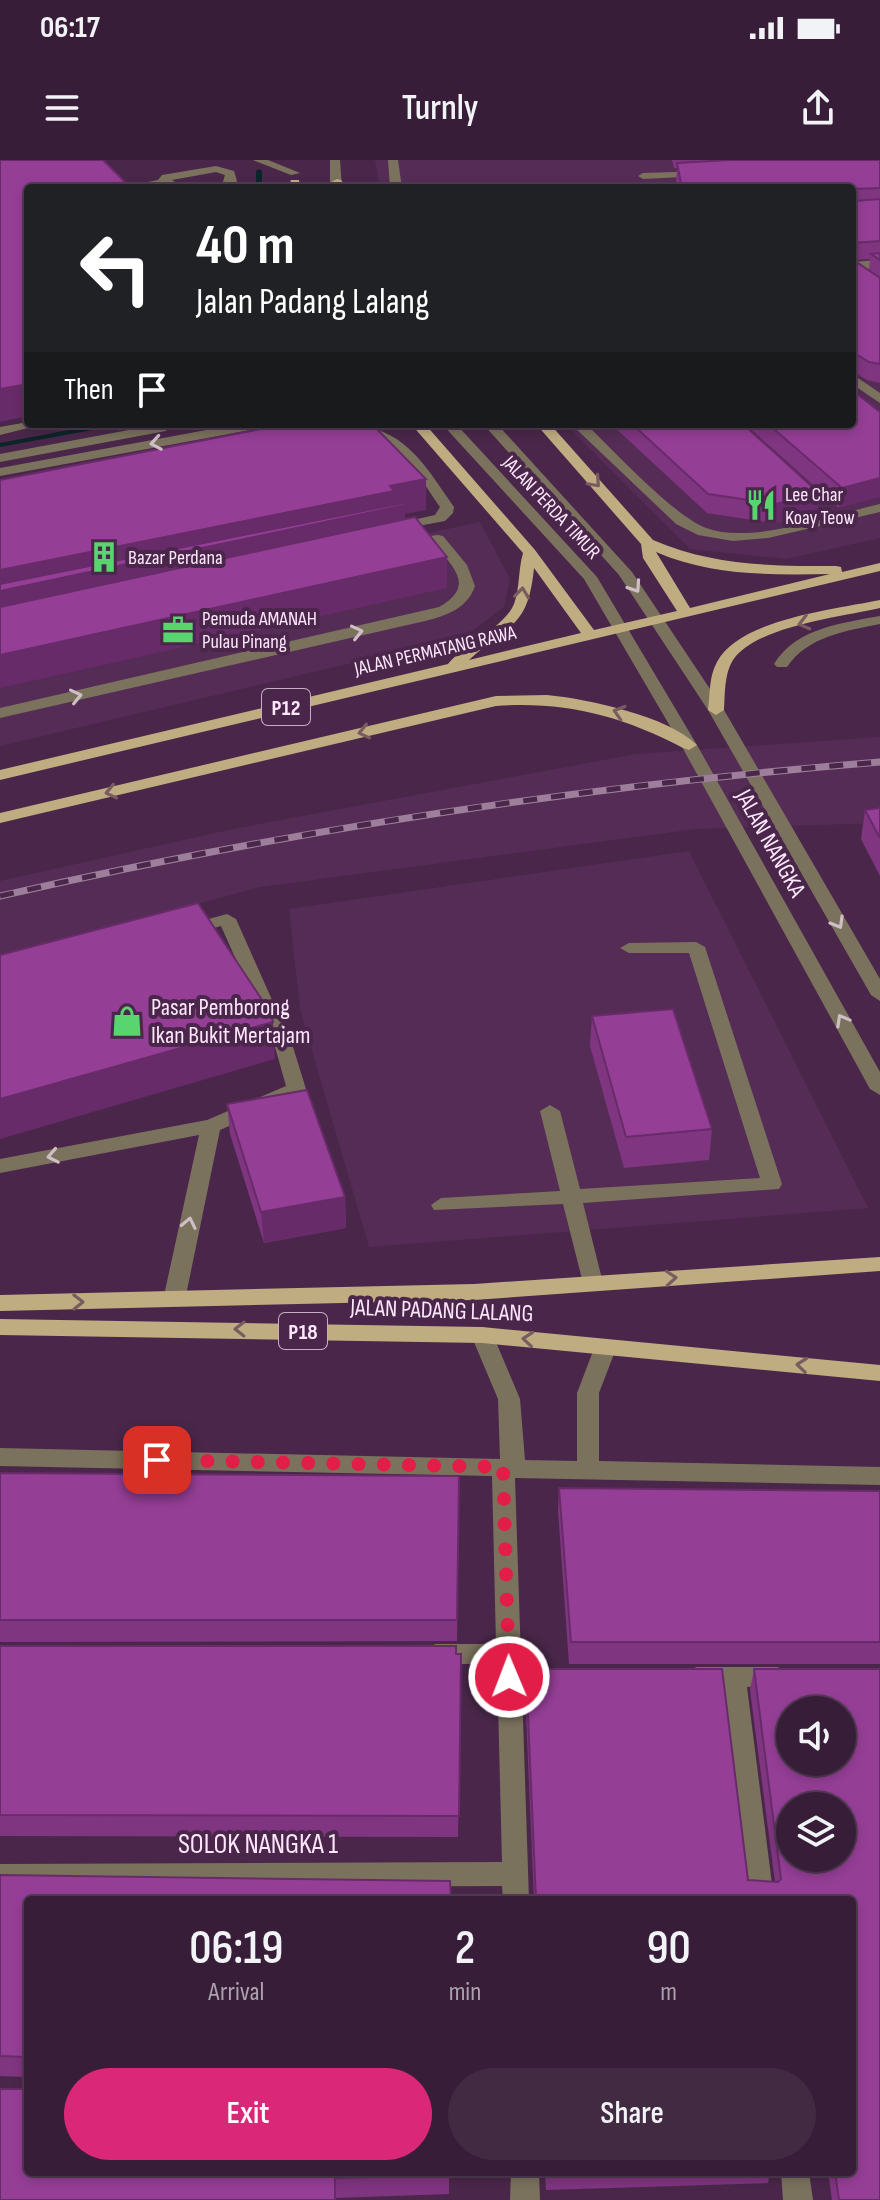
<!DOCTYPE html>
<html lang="en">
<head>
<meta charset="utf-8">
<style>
  body { margin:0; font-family:"Sofia Sans Condensed",sans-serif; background:#432a43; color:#f1f3f6; height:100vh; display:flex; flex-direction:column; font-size:30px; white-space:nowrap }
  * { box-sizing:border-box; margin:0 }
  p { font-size:26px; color:#aba2ae }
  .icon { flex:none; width:44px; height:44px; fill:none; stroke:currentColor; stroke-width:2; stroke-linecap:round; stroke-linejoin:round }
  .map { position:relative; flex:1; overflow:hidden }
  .panel { position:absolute; left:24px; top:1736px; width:832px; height:280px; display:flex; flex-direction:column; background:#381d38; border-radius:8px; box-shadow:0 4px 12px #0003,0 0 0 2px #523b53 }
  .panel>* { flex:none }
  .guide { position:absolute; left:24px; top:24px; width:832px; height:244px; border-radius:8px; box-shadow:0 4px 12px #0003,0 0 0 2px #523b53; background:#202124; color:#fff; overflow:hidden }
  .buttons { position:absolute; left:776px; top:1536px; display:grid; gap:16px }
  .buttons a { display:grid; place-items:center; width:80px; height:80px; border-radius:50%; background:#381d38; box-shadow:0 4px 12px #0003,0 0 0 2px #523b53; font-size:40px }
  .pin { position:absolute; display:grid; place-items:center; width:68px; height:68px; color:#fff; margin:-34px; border-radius:16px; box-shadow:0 4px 12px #0006 }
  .me { position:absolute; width:88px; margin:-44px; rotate:359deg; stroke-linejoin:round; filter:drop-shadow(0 0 6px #0008) }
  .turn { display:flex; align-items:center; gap:28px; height:168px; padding:0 40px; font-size:36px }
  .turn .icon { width:104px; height:104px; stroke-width:2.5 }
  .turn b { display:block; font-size:56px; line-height:68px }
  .then { display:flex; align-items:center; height:76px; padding:0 40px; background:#0003; gap:16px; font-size:30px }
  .eta { display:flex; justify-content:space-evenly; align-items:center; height:136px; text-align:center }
  .eta b { font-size:48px; font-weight:600; line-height:56px }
  .button { display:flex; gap:16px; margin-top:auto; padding:16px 40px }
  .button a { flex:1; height:92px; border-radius:48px; background:#db2777; color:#fff; font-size:32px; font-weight:600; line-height:92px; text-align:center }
  .button a+a { background:#432a43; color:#f1f3f6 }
  .status { display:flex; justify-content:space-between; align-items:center; height:56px; padding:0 40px; background:#381d38; direction:ltr }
  .status svg { height:22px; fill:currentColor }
  header { display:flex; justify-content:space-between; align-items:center; height:104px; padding:0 40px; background:#381d38; font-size:36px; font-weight:600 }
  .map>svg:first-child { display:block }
</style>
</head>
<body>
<div class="status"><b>06:17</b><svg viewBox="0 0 49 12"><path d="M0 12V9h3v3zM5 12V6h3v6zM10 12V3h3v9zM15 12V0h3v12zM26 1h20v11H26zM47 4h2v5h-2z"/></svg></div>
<header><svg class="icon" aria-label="menu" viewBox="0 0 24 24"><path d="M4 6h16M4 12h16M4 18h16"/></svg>Turnly<svg class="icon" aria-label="share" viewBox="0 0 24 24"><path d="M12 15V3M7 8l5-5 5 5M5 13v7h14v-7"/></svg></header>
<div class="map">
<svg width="880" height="2040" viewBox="0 0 880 2040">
  <rect width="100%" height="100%" fill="#4a274a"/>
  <!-- built -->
  <g fill="#552c55">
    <path d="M375,0h505v378l-94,21 -96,-10 -125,-125h287v-236h-472z"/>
    <path d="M480,362l30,57 -6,28 -39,29 -465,110v-121z"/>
    <path d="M880,577v86l-184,6 -436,58 -260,70v-76l233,-52 403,-75z"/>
    <path d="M689,691l179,357 -499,39 -69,-238 -11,-100z"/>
  </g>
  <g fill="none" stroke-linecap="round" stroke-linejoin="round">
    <!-- stream -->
    <g fill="#0b2529" fill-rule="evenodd">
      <path d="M259,9l3,2v17h-6v-17z"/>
      <path d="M101,264h17l-4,2 -114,21v-4z"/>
    </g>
    <!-- minor -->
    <g fill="#7b725d" fill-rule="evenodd">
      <path d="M253,0h15l32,13 -9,2z"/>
      <path d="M330,0h10l2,28h-12z"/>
      <path d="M388,0h10l4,28h-12z"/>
      <path d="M216,6l18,5 3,10 -4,7h-12l4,-13 -9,-3 -44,8 3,2 -37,6 -5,-3 25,-5 4,-5z"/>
      <path d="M707,11l1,2 -5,3 -60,3 -5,-3 5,-3z"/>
      <path d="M880,100v8l-28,2v-8z"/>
      <path d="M852,214l28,19v10l-28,-19z"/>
      <path d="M28,262l16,2 -44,11v-8z"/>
      <path d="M161,264l7,4 -2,3 -166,31v-8z"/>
      <path d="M239,264h29l-7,4 -261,48v-8z"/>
      <path d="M442,264h14l141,153 100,168 183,327v23l-10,-6 -189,-344 -97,-166z"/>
      <path d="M483,264h14l135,148 92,138 156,269v22l-9,-6 -163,-285 -89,-135z"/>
      <path d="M571,264h15c27,26 88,92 120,104 46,17 126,-13 174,-24v8l-112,26 -35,3 -35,-6 -22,-11z"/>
      <path d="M358,266c49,4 70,44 96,81l-1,6 -8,8 -54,10v-6l44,-10 5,-8c-28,-40 -35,-64 -87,-74v-6z"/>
      <path d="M438,375l5,1 24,29 8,21c-7,22 -29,30 -50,35l-425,97v-10l439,-101c36,-20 16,-39 -5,-63l-26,3 -7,-4 7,-4z"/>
      <path d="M880,456v8c-34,7 -72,12 -93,43h-10l-3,-3c22,-36 68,-41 106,-48z"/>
      <path d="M227,754l9,5 57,128 13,42 -3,4 -83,37 -35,170 -4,5h-14l-4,-5 36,-165 -199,38v-14l207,-39 79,-34 -11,-39 -54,-121 -32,9 -9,-5 3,-4z"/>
      <path d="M696,782l9,5 77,237 -3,5 -196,14 20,80 -3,5h-14l-3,-5 -20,-79 -129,6 -3,-5 10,-7 119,-7 -20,-80 10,-6 10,6 20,78 180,-11 -71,-225h-60l-9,-5 9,-5z"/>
      <path d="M482,1167l8,2 3,6 27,64 5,61 52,1v-68l18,-47 3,-6h16l3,6 -18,47v68l281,6v18l-365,-7 14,422h-26l-1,-14 -502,2v-24l502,-2 -5,-198h-61l-9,-3 -3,-7 3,-7 9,-3h60l-4,-168 -492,-10v-18l500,11 -2,-60 -27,-64 3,-6z"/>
      <path d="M697,1507h80l9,3 3,7 -3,7 -39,3 27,213h-26l-26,-213 -34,-3 -3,-7 3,-7z"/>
      <path d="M511,2012h28l1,28h-30z"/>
      <path d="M781,2012h28l4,28h-30z"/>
    </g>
    <!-- major -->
    <g fill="#bfac80" fill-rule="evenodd">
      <path d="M337,19l4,1 6,8h-12l-4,-6z"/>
      <path d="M291,20h8l1,8h-12z"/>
      <path d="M411,264h14l110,126 59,80 83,-19 -34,-53 -2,-14 -105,-120h14l103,116c60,26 119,26 183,26l5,1 1,5 38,-9v8l-880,209v-10l448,-106c17,-20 57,-37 66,-60 6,-16 4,-34 9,-51zM656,392c55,24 115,23 174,22l-140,34zM534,408l47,65 -112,27c40,-37 59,-31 65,-92z"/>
      <path d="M880,440v8c-39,9 -124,18 -147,52 -9,14 -8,35 -9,50l-8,5 -8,-5c2,-16 1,-34 9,-48 22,-43 120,-53 163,-62z"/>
      <path d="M547,535c41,4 121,21 150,50l-8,5 -6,-2c-61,-32 -118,-47 -187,-42l-496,117v-10l496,-117z"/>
      <path d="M880,1097v14l-406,29 -474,11v-16l474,-11z"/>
      <path d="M0,1159l482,8 398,38v16l-398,-38 -482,-8z"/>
    </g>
    <defs>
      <path id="rail" d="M0,736c291,-66 583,-110 880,-134"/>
    </defs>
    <!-- rail casing -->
    <use href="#rail" stroke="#9d7f9c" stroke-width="7"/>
    <!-- rail -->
    <use href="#rail" stroke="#4a274a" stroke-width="5" stroke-dasharray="14" stroke-linecap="butt"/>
  </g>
  <!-- wall -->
  <g fill="#803581" fill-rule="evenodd">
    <path d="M672,0h208v223l-13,-3 -15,-9v-183h-174l-2,-8 1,-12h-3zM870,99l-1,11 -16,-10z"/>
    <path d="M880,252l-41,96 -94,-84h107z"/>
    <path d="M611,264h132l75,90 -45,9 -66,-10z"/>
    <path d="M880,648v68l-19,-37 4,-29z"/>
    <path d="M592,856l120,113 -3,31 -85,8 -34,-122z"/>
    <path d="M227,944l118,93 1,31 -82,15 -34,-109z"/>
    <path d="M0,1313l459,3 -2,165 -457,1z"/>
    <path d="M559,1328l321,3v173h-311l-11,-154z"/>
    <path d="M0,1486l461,8 -3,183 -458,-1z"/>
    <path d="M526,1509h196l26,211 27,2 -25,-192 4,-21h126v531h-48l-4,-28h24v-272h-318l-9,-210zM790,1550h52v52h-52zM790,1646h52v52h-52z"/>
    <path d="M0,1715l450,6 1,19h-423v272h421v22l-113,4v2h-336v-111h25v-12l-25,-1z"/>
    <path d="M545,2012h225l-2,11 -222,7z"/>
  </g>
  <!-- shaded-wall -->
  <g fill="#682b69">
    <path d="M28,224v32l-28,6v-33z"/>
    <path d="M880,318v19l-41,11 3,-20z"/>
    <path d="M426,319v31l-21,4v22l-405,88v-54z"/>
    <path d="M820,334l-2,20 -45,9 2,-19z"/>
    <path d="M447,397v31l-447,100v-33z"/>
    <path d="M273,862l2,37 -275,80v-40z"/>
    <path d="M345,1037l1,31 -82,15 -3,-31z"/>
  </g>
  <!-- building -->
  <g fill="#953e96" stroke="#682b69" stroke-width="2" fill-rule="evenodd">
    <path d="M0,0h103l28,28h-103v196l-28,5z"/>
    <path d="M730,0h150v28l-26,1 -2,6v-7h-170l-5,-25z"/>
    <path d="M852,39l2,2 26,-2v42l-28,2z"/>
    <path d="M852,88v11l28,19v86l-11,-2 -15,-9 -2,4z"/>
    <path d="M880,93v7l-9,-6z"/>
    <path d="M852,230l28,22v66l-38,10 -74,-64h84z"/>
    <path d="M286,264h86l54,55 -36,7 4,5 -394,79v-90z"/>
    <path d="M632,264h111l77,70 -45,10 -67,-10z"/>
    <path d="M403,343l2,2 -405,86v-7z"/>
    <path d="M415,357l32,40 -447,98v-48z"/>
    <path d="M880,648v30l-15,-28z"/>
    <path d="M198,743l72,109 3,10 -273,77v-144z"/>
    <path d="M673,849l39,120 -86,8 -34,-121z"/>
    <path d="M307,930l38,107 -84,15 -34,-108z"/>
    <path d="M0,1313l459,3 -2,144h-457z"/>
    <path d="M559,1328l321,3v151h-309z"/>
    <path d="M0,1486h456v8h5l-2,162 -459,-1z"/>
    <path d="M526,1509h196l26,211 30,2 3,-3 -27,-210h126v531h-41l-4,-28h17v-272h-316zM790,1550h52v52h-52zM790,1646h52v52h-52z"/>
    <path d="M0,1715l450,6 1,19h-423v272h421v3l-114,3v22h-335v-111h25v-32l-25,-1z"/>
  </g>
  <!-- one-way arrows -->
  <defs><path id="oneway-chevron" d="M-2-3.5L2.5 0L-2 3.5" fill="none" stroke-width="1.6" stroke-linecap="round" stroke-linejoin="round" transform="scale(2)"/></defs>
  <g stroke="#d0bec5">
    <use href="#oneway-chevron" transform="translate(156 283) rotate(170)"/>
    <use href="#oneway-chevron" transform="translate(635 427) rotate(56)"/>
    <use href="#oneway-chevron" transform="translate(357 472) rotate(-13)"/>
    <use href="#oneway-chevron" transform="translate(76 536) rotate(-13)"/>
    <use href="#oneway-chevron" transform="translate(838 763) rotate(60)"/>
    <use href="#oneway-chevron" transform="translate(842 860) rotate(-119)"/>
    <use href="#oneway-chevron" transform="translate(53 996) rotate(169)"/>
    <use href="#oneway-chevron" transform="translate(189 1063) rotate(-78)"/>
  </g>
  <g stroke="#795c60">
    <use href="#oneway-chevron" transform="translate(595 322) rotate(48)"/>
    <use href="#oneway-chevron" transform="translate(522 433) rotate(-83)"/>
    <use href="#oneway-chevron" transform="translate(804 463) rotate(166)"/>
    <use href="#oneway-chevron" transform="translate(619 552) rotate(-163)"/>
    <use href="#oneway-chevron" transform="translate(364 572) rotate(167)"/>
    <use href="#oneway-chevron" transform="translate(111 632) rotate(167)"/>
    <use href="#oneway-chevron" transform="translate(671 1118) rotate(-4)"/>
    <use href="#oneway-chevron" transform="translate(78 1142) rotate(-1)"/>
    <use href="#oneway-chevron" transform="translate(240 1169) rotate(-179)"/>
    <use href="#oneway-chevron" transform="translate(528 1179) rotate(-175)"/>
    <use href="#oneway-chevron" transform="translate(802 1205) rotate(-174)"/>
  </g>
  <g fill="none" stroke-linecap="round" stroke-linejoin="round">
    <!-- route -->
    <path stroke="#e11d48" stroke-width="14" stroke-dasharray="0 25.2" d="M157,1300l346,7 6,210"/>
  </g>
  <!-- icons -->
  <defs>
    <symbol id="restaurant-bare" viewBox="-9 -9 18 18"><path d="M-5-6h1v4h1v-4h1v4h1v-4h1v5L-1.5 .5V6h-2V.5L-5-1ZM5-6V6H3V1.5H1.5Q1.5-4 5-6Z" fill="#59d56f" stroke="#4a274a" stroke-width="2.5" paint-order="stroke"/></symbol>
    <symbol id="building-bare" viewBox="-9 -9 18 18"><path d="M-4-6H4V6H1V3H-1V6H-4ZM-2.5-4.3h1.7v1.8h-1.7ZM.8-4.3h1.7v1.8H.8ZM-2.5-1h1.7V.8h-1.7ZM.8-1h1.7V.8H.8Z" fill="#59d56f" stroke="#4a274a" stroke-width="2.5" paint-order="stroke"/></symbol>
    <symbol id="office-bare" viewBox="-9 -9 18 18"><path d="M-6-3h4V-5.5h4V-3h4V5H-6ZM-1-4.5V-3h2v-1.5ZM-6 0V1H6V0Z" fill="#59d56f" stroke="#4a274a" stroke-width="2.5" paint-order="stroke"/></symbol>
    <symbol id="shop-bare" viewBox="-9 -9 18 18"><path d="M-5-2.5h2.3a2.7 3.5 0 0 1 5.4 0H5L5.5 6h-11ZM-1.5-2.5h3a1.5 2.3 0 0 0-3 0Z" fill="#59d56f" stroke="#4a274a" stroke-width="2.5" paint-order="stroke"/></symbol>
  </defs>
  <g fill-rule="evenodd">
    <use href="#restaurant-bare" x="739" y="323" width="44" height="44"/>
    <use href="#building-bare" x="82" y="375" width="44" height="44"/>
    <use href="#office-bare" x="156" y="448" width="44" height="44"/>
    <use href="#shop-bare" x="105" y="839" width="44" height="44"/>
  </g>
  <g text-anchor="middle" stroke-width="8" stroke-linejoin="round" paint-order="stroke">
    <!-- far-poi labels -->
    <g font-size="20" fill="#fee7fd" stroke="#4a274a" text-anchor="start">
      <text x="785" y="341">Lee Char<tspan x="785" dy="23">Koay Teow</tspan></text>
      <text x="128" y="404">Bazar Perdana</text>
      <text x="202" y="465">Pemuda AMANAH<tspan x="202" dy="23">Pulau Pinang</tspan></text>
    </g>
    <!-- far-street labels -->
    <g font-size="20" fill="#fee7fd" stroke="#4a274a">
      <text transform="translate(552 347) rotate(47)" y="7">JALAN PERDA TIMUR</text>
      <text transform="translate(435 490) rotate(-13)" y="7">JALAN PERMATANG RAWA</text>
    </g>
    <!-- shield labels -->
    <g fill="#4a274a" stroke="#c8adc7" stroke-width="2">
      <rect x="262" y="529" width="48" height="36" rx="6"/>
      <rect x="279" y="1153" width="48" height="36" rx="6"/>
    </g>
    <g font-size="22" font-weight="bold" fill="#fee7fd">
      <text x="286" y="555">P12</text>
      <text x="303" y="1179">P18</text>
    </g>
    <!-- street labels -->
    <g font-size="24" fill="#fee7fd" stroke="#4a274a">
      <text transform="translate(771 683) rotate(61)" y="8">JALAN NANGKA</text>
      <text transform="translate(442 1150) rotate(2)" y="8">JALAN PADANG LALANG</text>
    </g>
    <!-- poi labels -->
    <g font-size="24" fill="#fee7fd" stroke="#4a274a" text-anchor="start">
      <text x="151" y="855">Pasar Pemborong<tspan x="151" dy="28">Ikan Bukit Mertajam</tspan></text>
    </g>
    <!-- near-street labels -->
    <g font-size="28" fill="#fee7fd" stroke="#4a274a">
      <text x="258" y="1693">SOLOK NANGKA 1</text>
    </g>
  </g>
</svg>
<div class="buttons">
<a><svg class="icon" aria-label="sound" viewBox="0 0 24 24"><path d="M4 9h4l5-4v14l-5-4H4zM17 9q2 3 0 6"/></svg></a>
<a><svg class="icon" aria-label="layers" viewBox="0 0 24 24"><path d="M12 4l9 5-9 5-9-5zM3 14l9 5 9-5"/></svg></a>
</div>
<div class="pin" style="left:157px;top:1300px;background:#d93025"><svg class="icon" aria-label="arrive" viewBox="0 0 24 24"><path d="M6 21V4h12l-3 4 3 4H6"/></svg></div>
<svg class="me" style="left:509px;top:1517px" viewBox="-20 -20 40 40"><circle r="17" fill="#e11d48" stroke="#fff" stroke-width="3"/><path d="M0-11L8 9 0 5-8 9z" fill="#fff"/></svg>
<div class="guide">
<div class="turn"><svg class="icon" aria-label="left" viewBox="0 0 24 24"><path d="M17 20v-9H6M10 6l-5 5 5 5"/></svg><div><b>40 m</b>Jalan Padang Lalang</div></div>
<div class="then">Then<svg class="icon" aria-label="arrive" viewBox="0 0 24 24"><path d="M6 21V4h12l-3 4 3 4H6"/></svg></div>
</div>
<section class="panel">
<div class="eta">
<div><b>06:19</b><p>Arrival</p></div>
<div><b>2</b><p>min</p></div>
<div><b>90</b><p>m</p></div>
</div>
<div class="button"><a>Exit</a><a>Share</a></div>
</section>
</div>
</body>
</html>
